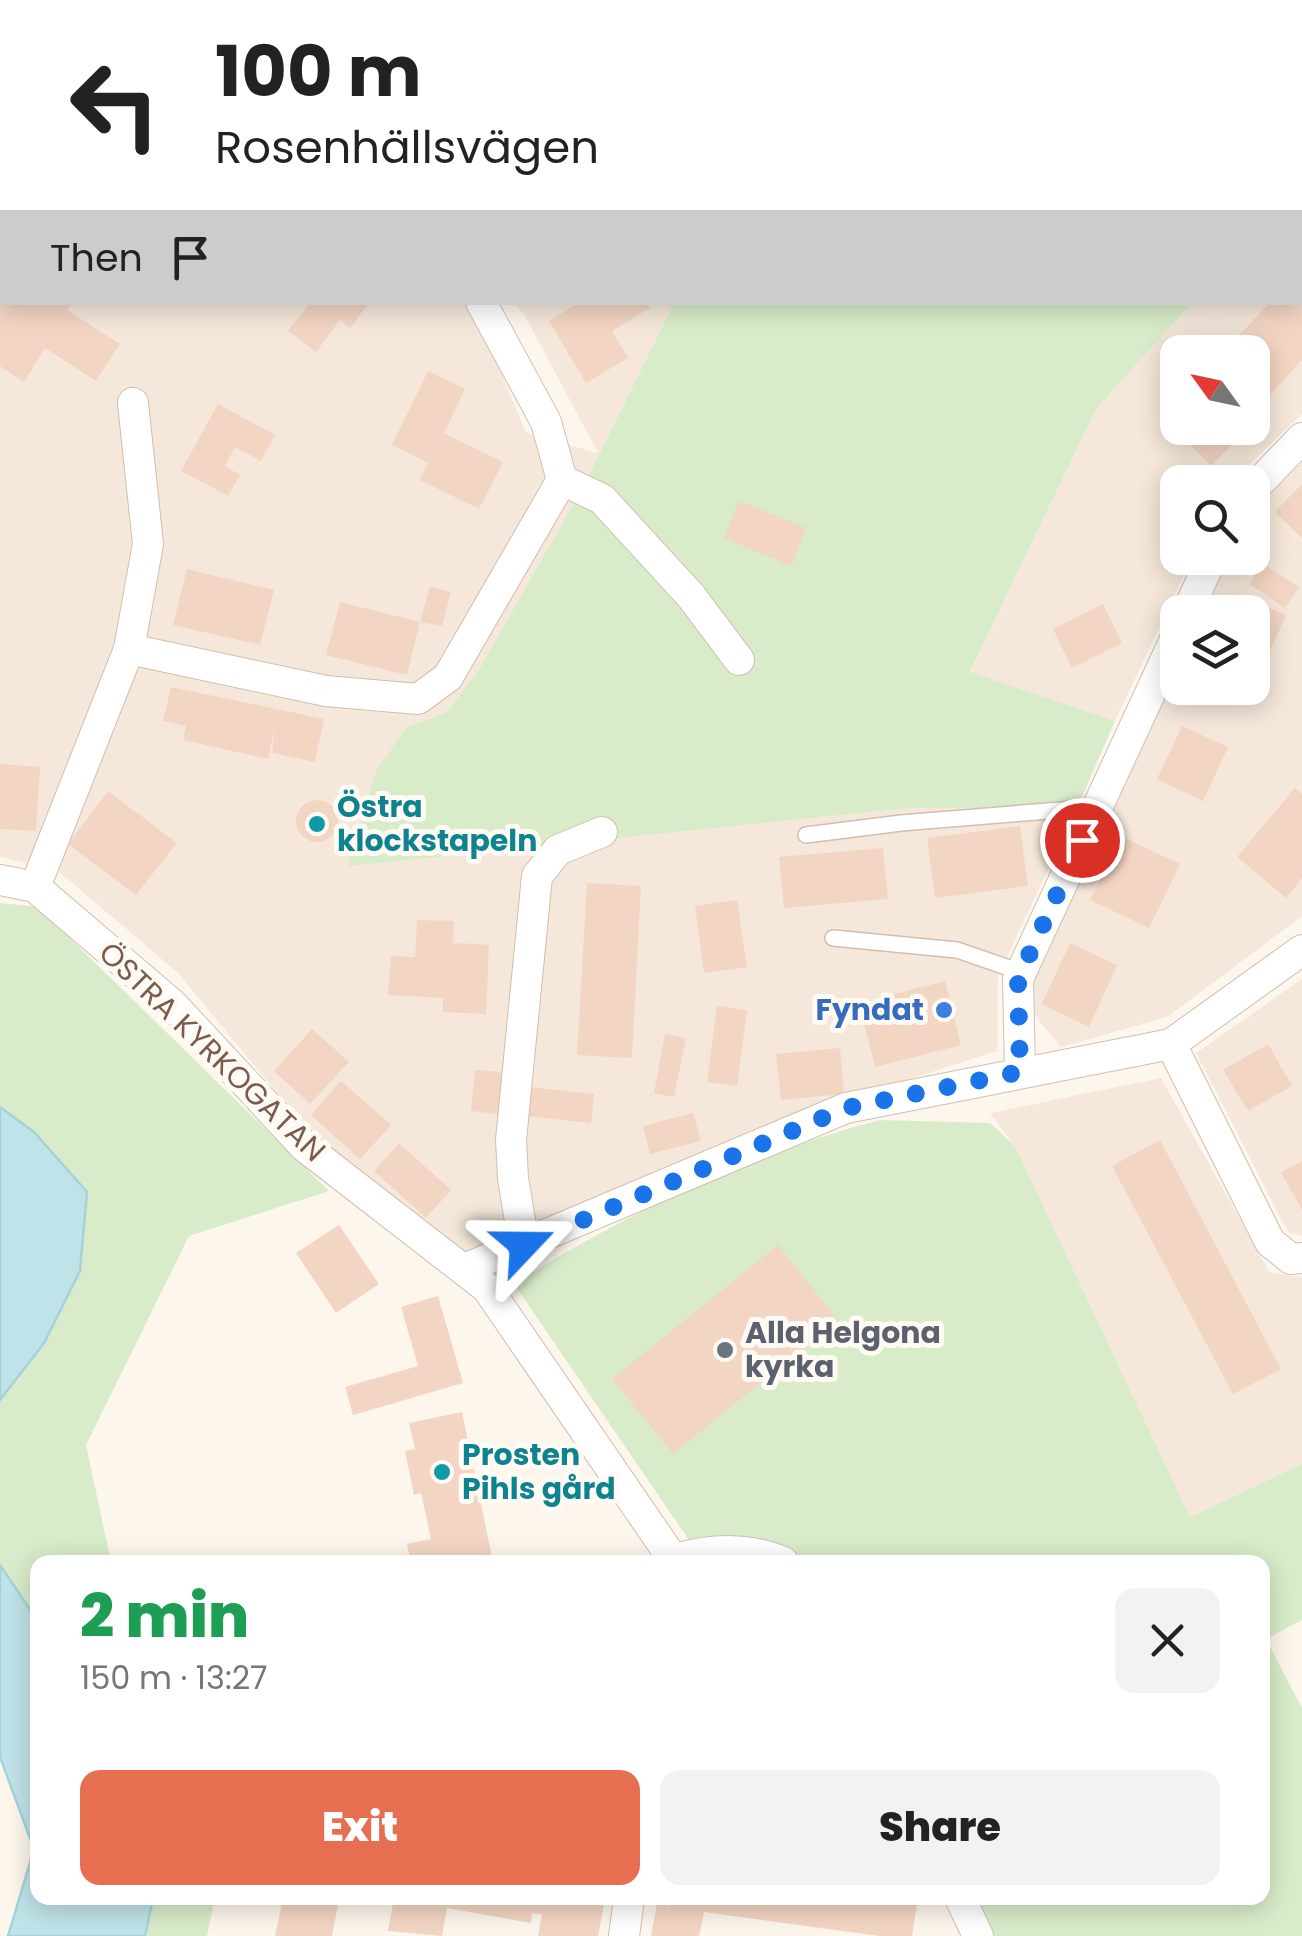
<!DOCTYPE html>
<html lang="en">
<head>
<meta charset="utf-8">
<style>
  body { margin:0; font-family:Poppins,sans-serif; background:#f2f2f2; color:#222; height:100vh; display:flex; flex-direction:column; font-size:38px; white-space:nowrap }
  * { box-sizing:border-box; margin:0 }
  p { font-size:32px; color:#767676 }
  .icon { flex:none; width:55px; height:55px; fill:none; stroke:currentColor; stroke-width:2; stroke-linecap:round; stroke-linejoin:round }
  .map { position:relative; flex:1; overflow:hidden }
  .details { position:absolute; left:30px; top:1555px; width:1240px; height:350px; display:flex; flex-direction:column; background:#fff; border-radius:20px; box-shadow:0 5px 25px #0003 }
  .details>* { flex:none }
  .hud { position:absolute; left:0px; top:0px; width:1302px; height:305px; box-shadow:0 5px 25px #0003; background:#fff; color:#222; overflow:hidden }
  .needle { width:65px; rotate:303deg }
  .fabs { position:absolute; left:1160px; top:335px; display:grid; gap:20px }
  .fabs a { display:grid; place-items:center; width:110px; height:110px; border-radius:20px; background:#fff; box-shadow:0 5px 25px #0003; font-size:50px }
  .pin { position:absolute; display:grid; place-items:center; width:85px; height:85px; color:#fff; margin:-42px; border:5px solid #fff; border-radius:50%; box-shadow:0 2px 10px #0007 }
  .me { position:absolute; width:110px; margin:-55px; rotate:67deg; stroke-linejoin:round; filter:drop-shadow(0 0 8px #0008) }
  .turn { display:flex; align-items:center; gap:35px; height:210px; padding:0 50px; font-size:45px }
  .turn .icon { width:130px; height:130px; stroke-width:2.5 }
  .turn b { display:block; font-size:70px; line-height:85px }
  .then { display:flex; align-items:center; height:95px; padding:0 50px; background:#0003; gap:20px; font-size:38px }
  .round { display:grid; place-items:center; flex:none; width:105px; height:105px; border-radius:20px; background:#f2f2f2 }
  .overview { display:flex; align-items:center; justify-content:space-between; height:170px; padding:0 50px }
  h1 { font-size:60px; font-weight:800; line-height:75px; color:#1e9e55 }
  .cta { display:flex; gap:20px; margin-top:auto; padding:20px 50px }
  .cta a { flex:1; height:115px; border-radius:20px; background:#e76f51; color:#fff; font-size:40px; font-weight:800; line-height:115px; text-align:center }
  .cta a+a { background:#f2f2f2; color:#222 }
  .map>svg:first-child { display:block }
</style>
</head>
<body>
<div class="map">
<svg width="1302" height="1936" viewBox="0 0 1302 1936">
  <rect width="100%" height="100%" fill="#fdf6ec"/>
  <!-- residential -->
  <g fill="#f5e8da" fill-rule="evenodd">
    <path d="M0,0h899l-897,2v40z"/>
    <path d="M0,86l2,216 461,1 21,28 42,102 72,20 -74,-139 -10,-11h160l-90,182 -104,183 -33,44 -40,15 500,81h170l-79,168 -1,75 -153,49 -392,157 -141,-123 -134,-162 -120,-102 -57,-13z"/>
    <path d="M1302,180v234l-48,46 -17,22h-59v76h14l-77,163 -145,-48 126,-264 96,-106 108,-1zM1178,352h74v76h-74z"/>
    <path d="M1302,459v457l-135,101 -106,30 -29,-35 2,-32 143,-309 1,17h74v-76h-47l25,-54h22l1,-41 24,-33z"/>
    <path d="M1302,979v257l-14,-4 -92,-179z"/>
    <path d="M1161,1078l109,195 32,4v187l-112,53 -175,-371 -25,-33z"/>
  </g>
  <!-- green -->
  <g fill="#d8ecc9">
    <path d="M899,0h403v180l-2,2v-180h-403z"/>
    <path d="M674,303h518l-96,106 -126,263 145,49 -38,87h-170l-559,58 28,-95 31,-44 40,-15 33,-44 104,-183z"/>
    <path d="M0,903l38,4 291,284 -140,45 -103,209 25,117h-73l-1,58 -37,-55v-165l44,-57 -10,-211 -34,-25z"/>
    <path d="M880,1120l110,3 25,23 175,371 112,-53v156l-36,19 36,69v228h-322l-15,-38h297v-336h-444l-44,-16 -83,-3 -177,-259c114,-72 236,-130 366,-164z"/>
    <path d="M153,1898h62l-8,38h-62z"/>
  </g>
  <!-- water -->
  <g fill="#bfe3e8" stroke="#a5d3da" stroke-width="2.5">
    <path d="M0,1107l34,25 53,60 -7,79 -36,72 -44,57z"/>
    <path d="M0,1565l37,55 1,278h115l-8,38h-137l26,-87 -34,-92z"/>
  </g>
  <!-- building -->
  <g fill="#f3d5c3">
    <path d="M0,302h72l-5,8 53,34 -24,37 -51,-33 -21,34 -24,-16z"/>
    <path d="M311,302h59l-20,26 -10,-8 -24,32 -28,-21z"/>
    <path d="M580,302h67l3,6 -38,23 16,27 -42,25 -37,-62z"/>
    <path d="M1271,302h31v58l-50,54v-62h-30z"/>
    <path d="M428,371l37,18 -21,44 59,29 -24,47 -59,-29 8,-17 -36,-18z"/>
    <path d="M218,404l57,31 -14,26 -26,-14 -10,19 15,9 -12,21 -47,-25z"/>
    <path d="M1178,411v17h61l-8,7 5,5 -25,26 -44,-44z"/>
    <path d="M1302,484v54l-27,-26z"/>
    <path d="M739,501l67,27 -15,38 -67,-28z"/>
    <path d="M1262,563l37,24 -14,21 -36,-24z"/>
    <path d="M187,569l87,21 -14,55 -87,-20z"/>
    <path d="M430,586l21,6 -9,34 -22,-4z"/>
    <path d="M1240,595l46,20 -22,49 -12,-5v-47h-20z"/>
    <path d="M340,602l80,20 -13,53 -81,-20z"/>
    <path d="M1103,604l19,39 -50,25 -19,-39z"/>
    <path d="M171,687l153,32 -9,43 -43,-9 3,-27 -7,33 -85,-19 3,-14 -23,-5z"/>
    <path d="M1182,726l46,21 -25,54 -46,-22z"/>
    <path d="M0,764l40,3 -4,64 -36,-2z"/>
    <path d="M1295,788l7,6v84l-16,20 -49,-41z"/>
    <path d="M108,791l69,52 -41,52 -68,-51z"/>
    <circle cx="317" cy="821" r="21"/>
    <path d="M1020,826l8,60 -93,12 -8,-60z"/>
    <path d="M1121,836l59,28 -31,64 -59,-28z"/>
    <path d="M883,848l5,51 -104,9 -5,-51z"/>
    <path d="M587,883l54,3 -9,172 -55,-3z"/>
    <path d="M737,900l10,67 -43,6 -9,-67z"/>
    <path d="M417,920l37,1 -1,22 36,2 -3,69 -43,-2v-14l-55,-3 3,-39 24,1z"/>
    <path d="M1070,943l47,22 -28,62 -47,-23z"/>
    <path d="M945,981l16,64 -86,22 -16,-64z"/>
    <path d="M717,1006l30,4 -10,76 -30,-4z"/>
    <path d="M312,1029l37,33 -39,42 -36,-33z"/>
    <path d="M665,1034l21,4 -12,59 -20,-4z"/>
    <path d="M1268,1044l24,42 -44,25 -25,-41z"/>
    <path d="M840,1048l4,46 -63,6 -5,-46z"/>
    <path d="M475,1070l27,2 -4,42 -27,-3z"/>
    <path d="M341,1081l50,44 -31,34 -49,-44z"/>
    <path d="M530,1087l64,7 -3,29 -65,-7z"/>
    <path d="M693,1113l8,28 -51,13 -7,-28z"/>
    <path d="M1160,1140l121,229 -48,25 -121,-228z"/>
    <path d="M399,1143l52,47 -25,28 -52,-47z"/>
    <path d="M1302,1161v49l-21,-38z"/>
    <path d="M339,1225l40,59 -43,29 -40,-60z"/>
    <path d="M778,1245l60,75 -165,134 -61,-75z"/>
    <path d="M438,1296l25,87 -110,32 -8,-28 73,-21 -17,-59z"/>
    <path d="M462,1412l31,150h-82l-4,-18 24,-5 -10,-46 -7,2 -9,-44 10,-2 -6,-26z"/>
    <path d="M283,1898l56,2 -7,36h-57z"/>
    <path d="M394,1898h211l-7,38h-60l4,-22 -10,-1 -1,10 -84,-15 -5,28 -54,-5z"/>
    <path d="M670,1898h248l-6,38h-33l-175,-24 -5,24h-48l6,-33 12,3z"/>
  </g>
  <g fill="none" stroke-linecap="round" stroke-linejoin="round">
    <defs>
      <g id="service">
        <path d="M806,835l95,-12 196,-16"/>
        <path d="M833,938l124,12 64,22"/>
      </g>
      <g id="minor">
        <path d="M591,0l3,2"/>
        <path d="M15,2l1,-2"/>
        <path d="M259,2l3,-2"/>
        <path d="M1,57l1,-6"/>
        <path d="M562,480l40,19 89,97 48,64"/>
        <path d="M1252,490l50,-52"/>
        <path d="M1187,612l25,-54"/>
        <path d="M129,649l197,42 92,8 30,-22 114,-197 -16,-58 -65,-120"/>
        <path d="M0,880l35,7 138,118 132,142 182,141 188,274"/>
        <path d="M35,887l94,-238 19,-105 -15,-141"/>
        <path d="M1171,1044l99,198 21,17 11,-1"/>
        <path d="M1020,1072l-2,-93 160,-346"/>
        <path d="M524,1245l-11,-67 -2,-38 26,-264 21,-26 44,-18"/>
        <path d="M464,1269l382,-161 325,-64 131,-94"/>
        <path d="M676,1559c34,-10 74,-12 107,3"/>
        <path d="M960,1898l18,38"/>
        <path d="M624,1936l5,-38"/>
      </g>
    </defs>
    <!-- service casing -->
    <use href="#service" stroke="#d1beb0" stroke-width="18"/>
    <!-- minor casing -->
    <use href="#minor" stroke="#d1beb0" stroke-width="32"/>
    <!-- service -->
    <use href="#service" stroke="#fff" stroke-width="15"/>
    <!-- minor -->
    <use href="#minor" stroke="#fff" stroke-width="30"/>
  </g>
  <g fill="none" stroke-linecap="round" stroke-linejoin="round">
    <!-- route -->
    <path stroke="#1a73e8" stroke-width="18" stroke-dasharray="0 32.4" d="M524,1245l322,-137 174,-36 -2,-93 64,-139"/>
  </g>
  <!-- markers -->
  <g fill="#0f9aa8" stroke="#fffaf3" stroke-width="4">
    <circle cx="317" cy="824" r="10"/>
    <circle cx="442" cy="1472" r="10"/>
  </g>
  <circle fill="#3f7fe0" stroke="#fffaf3" stroke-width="4" cx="944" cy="1010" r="10"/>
  <circle fill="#6b7280" stroke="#fffaf3" stroke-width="4" cx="725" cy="1350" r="10"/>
  <g text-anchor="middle" stroke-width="10" stroke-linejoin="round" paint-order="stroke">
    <!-- culture labels -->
    <g font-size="30" font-weight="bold" fill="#0d838f" stroke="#fffaf3" text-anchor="start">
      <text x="337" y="817">Östra<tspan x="337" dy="34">klockstapeln</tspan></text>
      <text x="462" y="1465">Prosten<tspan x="462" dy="34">Pihls gård</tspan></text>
    </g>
    <!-- shop labels -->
    <g font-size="30" font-weight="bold" fill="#366cbe" stroke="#fffaf3" text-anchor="end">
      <text x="924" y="1020">Fyndat</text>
    </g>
    <!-- street labels -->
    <g font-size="30" fill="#7a5c4d" stroke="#fffaf3">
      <text transform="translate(212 1052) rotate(44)" y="10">ÖSTRA KYRKOGATAN</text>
    </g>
    <!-- worship labels -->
    <g font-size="30" font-weight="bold" fill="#5b616d" stroke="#fffaf3" text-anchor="start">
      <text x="745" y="1343">Alla Helgona<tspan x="745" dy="34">kyrka</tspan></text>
    </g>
  </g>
</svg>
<div class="fabs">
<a><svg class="needle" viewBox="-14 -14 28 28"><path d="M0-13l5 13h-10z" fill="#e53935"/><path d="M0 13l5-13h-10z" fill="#767676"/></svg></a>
<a><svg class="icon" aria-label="search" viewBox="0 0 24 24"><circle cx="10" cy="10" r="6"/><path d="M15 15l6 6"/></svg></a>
<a><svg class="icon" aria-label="layers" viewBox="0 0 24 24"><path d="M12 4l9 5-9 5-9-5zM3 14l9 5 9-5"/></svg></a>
</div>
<div class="pin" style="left:1082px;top:840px;background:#d93025"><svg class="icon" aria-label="arrive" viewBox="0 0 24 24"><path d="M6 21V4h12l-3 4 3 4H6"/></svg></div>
<svg class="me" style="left:524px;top:1245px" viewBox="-20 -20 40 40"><path d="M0-17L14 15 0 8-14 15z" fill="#1a73e8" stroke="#fff" stroke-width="4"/></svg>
<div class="hud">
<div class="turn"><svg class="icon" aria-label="left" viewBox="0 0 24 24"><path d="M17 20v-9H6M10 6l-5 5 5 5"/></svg><div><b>100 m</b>Rosenhällsvägen</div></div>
<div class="then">Then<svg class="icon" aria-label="arrive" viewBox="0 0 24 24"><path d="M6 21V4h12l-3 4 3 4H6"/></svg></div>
</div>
<section class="details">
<div class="overview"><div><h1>2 min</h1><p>150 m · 13:27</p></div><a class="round"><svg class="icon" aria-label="close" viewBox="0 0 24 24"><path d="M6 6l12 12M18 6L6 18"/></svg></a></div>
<div class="cta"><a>Exit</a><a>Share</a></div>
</section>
</div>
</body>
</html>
